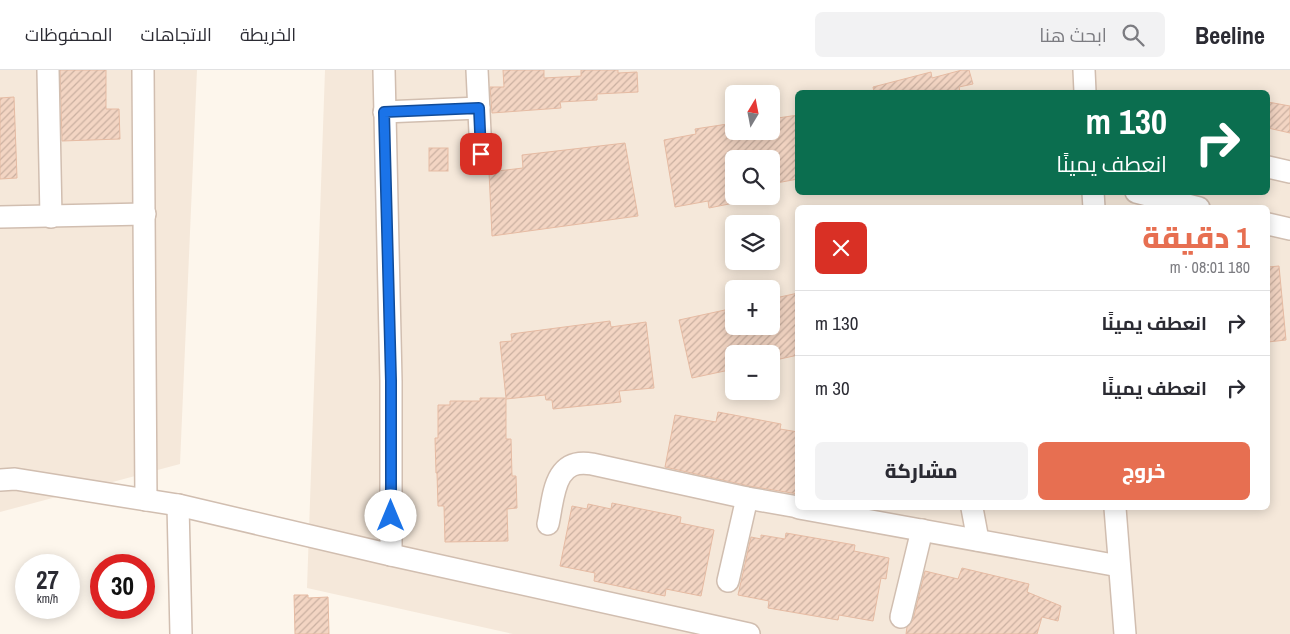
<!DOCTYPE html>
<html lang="ar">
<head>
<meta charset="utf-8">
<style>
  body { margin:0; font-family:"Archivo Narrow",Cairo,sans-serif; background:#f2f2f3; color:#2b2b33; direction:rtl; height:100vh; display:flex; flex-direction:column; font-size:19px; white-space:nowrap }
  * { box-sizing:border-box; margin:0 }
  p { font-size:16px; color:#7c7c81 }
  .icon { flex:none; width:28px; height:28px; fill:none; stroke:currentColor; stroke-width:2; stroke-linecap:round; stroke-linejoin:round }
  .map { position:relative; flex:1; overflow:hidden; direction:ltr }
  .details { position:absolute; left:795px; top:135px; width:475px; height:305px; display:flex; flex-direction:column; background:#fff; border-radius:8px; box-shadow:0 2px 12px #0003; direction:rtl }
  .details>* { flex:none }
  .hud { position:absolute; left:795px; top:20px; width:475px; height:105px; border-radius:8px; box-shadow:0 2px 12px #0003; direction:rtl; background:#0b6e4f; color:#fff; overflow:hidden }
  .needle { width:32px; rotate:10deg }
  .tools { position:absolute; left:725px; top:15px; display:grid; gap:10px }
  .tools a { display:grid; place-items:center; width:55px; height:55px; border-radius:8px; background:#fff; box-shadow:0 2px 12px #0003; font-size:25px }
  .speed { position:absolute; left:15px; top:484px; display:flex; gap:10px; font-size:25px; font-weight:700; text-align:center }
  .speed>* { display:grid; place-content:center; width:65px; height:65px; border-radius:50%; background:#fff; box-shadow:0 2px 12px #0003; line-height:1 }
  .speed small { font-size:12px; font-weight:400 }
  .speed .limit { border:8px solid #d22; background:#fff; color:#111 }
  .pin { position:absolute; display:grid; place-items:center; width:42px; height:42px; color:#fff; margin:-21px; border-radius:10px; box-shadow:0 2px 8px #0006 }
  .me { position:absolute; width:55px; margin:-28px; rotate:0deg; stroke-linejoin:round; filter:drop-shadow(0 0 4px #0008) }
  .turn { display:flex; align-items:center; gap:18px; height:105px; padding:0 20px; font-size:22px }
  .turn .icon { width:65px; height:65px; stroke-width:2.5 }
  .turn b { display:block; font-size:35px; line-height:42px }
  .round { display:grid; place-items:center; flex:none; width:52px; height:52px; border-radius:8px; background:#f2f2f3 }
  .overview { display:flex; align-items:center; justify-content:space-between; height:85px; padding:0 20px }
  h1 { font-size:30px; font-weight:800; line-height:38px; color:#e76f51 }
  .action { display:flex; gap:10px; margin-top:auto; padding:10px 20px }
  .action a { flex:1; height:58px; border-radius:8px; background:#e76f51; color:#fff; font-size:20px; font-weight:800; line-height:58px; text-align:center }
  .action a+a { background:#f2f2f3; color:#2b2b33 }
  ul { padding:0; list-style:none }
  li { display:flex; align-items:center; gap:15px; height:65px; padding:0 20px; border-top:1px solid #e1e1e2 }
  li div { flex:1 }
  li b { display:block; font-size:19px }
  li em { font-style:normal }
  header { display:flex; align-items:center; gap:30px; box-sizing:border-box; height:70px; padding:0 25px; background:#fff; border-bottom:1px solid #e1e1e2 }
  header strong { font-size:24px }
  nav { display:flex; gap:28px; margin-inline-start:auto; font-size:18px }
  .search { width:350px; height:45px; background:#f2f2f3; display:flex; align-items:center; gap:12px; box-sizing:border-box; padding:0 18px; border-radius:8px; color:#7c7c81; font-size:19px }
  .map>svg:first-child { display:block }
</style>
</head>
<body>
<header>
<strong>Beeline</strong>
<div class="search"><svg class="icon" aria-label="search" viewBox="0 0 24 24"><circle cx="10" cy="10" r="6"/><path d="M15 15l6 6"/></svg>ابحث هنا</div>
<nav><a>الخريطة</a><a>الاتجاهات</a><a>المحفوظات</a></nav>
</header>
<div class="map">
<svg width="1290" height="564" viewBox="0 0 1290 564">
  <defs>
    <pattern id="building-hatch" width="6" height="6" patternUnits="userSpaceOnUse" patternTransform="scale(1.25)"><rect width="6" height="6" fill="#f3d5c3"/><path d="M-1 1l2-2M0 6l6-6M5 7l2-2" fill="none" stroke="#cab0a1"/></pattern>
  </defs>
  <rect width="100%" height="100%" fill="#fdf6ec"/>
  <!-- residential -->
  <g fill="#f5e8da" fill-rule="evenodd">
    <path d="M0,0h197l-17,394 -180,48z"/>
    <path d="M325,0h965v564h-777l-206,-46zM798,22h470v100h-470zM734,24h37v37h-37zM734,89h37v37h-37zM798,138h470v300h-470zM734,154h37v37h-37zM734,219h37v37h-37zM734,284h37v37h-37z"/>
  </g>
  <!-- building -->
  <g fill="url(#building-hatch)" stroke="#e6bba3">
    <path d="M60,0h46v39h13l1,30 -58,2z"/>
    <path d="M503,0h41v8l37,-2v-6h37v3l19,-1 1,20 -41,2v6l-37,2 1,6 -69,5 -2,-26h14z"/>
    <path d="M962,0h7l4,14 -14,3 1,5h-86l-1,-5 58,-15 1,6z"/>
    <path d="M14,27l3,81 -17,1v-81z"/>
    <path d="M1268,32l22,4v27l-22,-5z"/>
    <path d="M798,45v64l-27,5v-25h-37v44l-25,5 -1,-7 -33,6 -11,-67 32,-6 -1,-5 39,-6v8h37v-12z"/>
    <path d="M625,73l13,73 -146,20 -3,-64 34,-4 -1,-13z"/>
    <rect x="429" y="78" width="19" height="23"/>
    <path d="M1279,196l7,74 -18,2v-75z"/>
    <path d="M798,223v62l-27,6v-7h-37v15l-42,9 -13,-58 55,-12v18h37v-27z"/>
    <path d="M610,251l1,6 35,-5 8,66 -35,3 2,11 -68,7 -1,-9h-6l-1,-5 -39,4v40h5l1,37h4l1,32 -10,1 1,32 -63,1 -1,-36h-6l-1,-33h-1l-1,-35h3v-33h12v-4h30v-3h26l-6,-56 12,-1 -1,-7z"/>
    <path d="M718,342l63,12 -1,5 18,3v62l-49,-8 -84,-19 10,-52 41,7z"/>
    <path d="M612,433l69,14 -1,6 34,7 -13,66 -35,-7 -1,7 -71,-15 1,-8 -35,-7 12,-60 15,3 1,-5 23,5z"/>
    <path d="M786,463l69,12 -1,6 35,7 -3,21 -5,-1 -8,43 -34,-6 -1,5 -70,-12 1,-7 -31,-6 13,-58 10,2v-4l24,4z"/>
    <path d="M962,498l67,16 -2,8 34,14 -3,15 -16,-4 -5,17h-131l1,-7 6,-7 12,-49 33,8z"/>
    <path d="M294,525h14v3l20,-1 1,37h-34z"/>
  </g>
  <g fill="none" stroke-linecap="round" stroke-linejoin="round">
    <defs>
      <g id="minor">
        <path d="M48,0l3,147"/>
        <path d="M143,0l3,430"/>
        <path d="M384,0l7,311v174"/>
        <path d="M477,0l4,84"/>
        <path d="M1084,0l1,22"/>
        <path d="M384,42l95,-4"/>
        <path d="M1268,97l22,5"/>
        <path d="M1093,122l1,16"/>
        <path d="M1136,122l63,16"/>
        <path d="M0,147l145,-3"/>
        <path d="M1268,154l22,5"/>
        <path d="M0,410l15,-1 163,26 213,50 358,79"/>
        <path d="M178,435l3,129"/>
        <path d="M799,438l320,58"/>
        <path d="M972,438l6,32"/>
        <path d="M1115,438l10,126"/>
        <path d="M548,454c6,-27 5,-67 44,-60l155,34 51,9"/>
        <path d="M728,511l19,-83"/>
        <path d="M901,547l21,-87"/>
      </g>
    </defs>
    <!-- minor casing -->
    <use href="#minor" stroke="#d1beb0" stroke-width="24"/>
    <!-- minor -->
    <use href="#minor" stroke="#fff" stroke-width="21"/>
  </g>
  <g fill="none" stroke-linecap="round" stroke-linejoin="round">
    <defs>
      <path id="route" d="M391,446v-135l-7,-269 95,-4 2,46"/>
    </defs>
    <!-- route casing -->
    <use href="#route" stroke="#114b97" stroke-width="12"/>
    <!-- route -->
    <use href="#route" stroke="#1a73e8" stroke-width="9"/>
  </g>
</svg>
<div class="tools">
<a><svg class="needle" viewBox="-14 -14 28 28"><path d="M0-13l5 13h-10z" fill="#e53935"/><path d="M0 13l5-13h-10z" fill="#7c7c81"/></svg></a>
<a><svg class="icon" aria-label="search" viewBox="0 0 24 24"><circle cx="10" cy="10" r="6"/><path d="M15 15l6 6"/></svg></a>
<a><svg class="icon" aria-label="layers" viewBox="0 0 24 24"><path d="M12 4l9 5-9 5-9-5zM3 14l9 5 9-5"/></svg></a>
<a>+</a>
<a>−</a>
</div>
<div class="speed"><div>27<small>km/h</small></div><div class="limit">30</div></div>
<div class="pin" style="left:481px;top:84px;background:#d93025"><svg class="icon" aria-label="arrive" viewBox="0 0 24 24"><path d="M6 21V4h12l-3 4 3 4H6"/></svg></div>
<svg class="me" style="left:391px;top:446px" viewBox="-20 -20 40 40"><circle r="19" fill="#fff"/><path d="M0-13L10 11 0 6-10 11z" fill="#1a73e8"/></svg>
<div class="hud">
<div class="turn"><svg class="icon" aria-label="right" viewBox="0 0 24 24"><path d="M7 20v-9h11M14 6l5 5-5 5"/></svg><div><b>130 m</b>انعطف يمينًا</div></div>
</div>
<section class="details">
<div class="overview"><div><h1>1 دقيقة</h1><p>180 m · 08:01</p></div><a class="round" style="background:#d93025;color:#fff"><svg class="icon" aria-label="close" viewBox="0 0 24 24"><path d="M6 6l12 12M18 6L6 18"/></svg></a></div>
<ul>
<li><svg class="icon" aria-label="right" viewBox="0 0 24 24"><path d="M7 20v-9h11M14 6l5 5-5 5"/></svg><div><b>انعطف يمينًا</b></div><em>130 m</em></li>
<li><svg class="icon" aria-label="right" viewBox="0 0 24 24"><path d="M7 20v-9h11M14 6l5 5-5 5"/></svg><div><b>انعطف يمينًا</b></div><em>30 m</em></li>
</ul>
<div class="action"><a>خروج</a><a>مشاركة</a></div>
</section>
</div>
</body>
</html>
